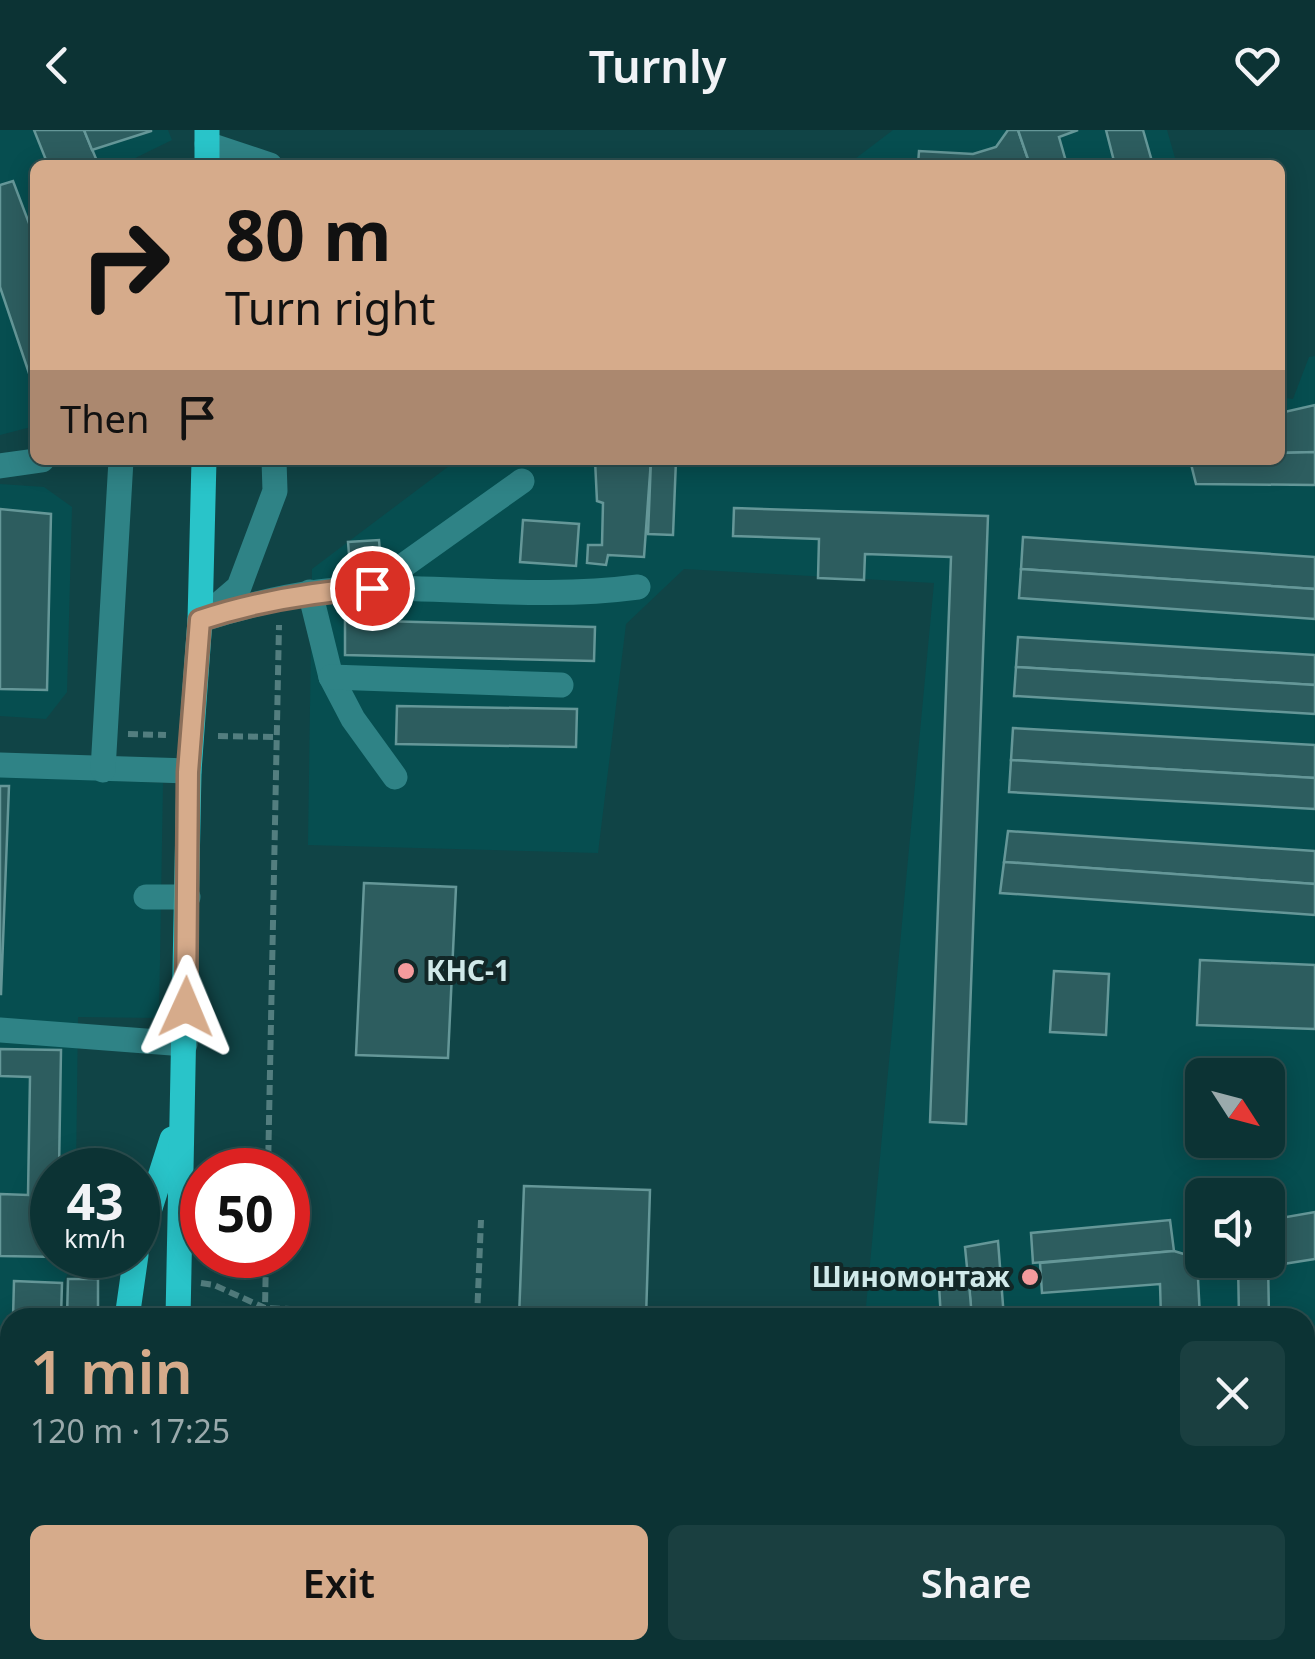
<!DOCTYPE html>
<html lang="en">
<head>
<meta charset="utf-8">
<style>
  body { margin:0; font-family:"Noto Sans",sans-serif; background:#1a3f40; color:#f1f3f6; height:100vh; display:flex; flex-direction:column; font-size:38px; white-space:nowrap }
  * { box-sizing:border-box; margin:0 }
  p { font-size:32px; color:#9aaaac }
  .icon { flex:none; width:55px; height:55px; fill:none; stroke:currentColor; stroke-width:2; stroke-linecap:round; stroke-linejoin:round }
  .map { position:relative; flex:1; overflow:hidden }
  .sheet { position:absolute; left:0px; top:1178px; width:1315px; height:352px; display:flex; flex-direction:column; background:#0c3334; border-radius:30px 30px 0 0; box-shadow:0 5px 25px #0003,0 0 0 2px #2c4e4f }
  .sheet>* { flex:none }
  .guide { position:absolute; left:30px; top:30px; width:1255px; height:305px; border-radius:15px; box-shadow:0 5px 25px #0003,0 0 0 2px #2c4e4f; background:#d6ab8b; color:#111; overflow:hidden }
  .needle { width:65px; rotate:126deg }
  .controls { position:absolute; left:1185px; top:928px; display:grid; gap:20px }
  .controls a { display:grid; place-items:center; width:100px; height:100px; border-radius:15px; background:#0c3334; box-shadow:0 5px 25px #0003,0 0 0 2px #2c4e4f; font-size:50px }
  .speed { position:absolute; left:30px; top:1018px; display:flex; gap:20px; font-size:50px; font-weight:700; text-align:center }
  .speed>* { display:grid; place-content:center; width:130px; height:130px; border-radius:50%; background:#0c3334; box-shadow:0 5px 25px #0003,0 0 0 2px #2c4e4f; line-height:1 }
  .speed small { font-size:25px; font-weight:400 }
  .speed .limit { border:15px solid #d22; background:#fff; color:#111 }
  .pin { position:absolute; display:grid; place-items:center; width:85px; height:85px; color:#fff; margin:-42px; border:5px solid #fff; border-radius:50%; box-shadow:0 2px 10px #0007 }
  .me { position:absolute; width:110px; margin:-55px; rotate:1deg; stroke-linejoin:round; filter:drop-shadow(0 0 8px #0008) }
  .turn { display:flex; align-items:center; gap:35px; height:210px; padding:0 30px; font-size:45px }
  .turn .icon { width:130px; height:130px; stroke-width:2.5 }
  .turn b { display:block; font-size:70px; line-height:85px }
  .then { display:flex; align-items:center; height:95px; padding:0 30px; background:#0003; gap:20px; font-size:38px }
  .round { display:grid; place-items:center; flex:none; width:105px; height:105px; border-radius:15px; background:#1a3f40 }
  .overview { display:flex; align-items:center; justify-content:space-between; height:170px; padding:0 30px }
  h1 { font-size:60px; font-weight:600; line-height:75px; color:#d6ab8b }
  .cta { display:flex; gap:20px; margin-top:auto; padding:20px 30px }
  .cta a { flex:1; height:115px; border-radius:15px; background:#d6ab8b; color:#111; font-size:40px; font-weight:600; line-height:115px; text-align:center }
  .cta a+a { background:#1a3f40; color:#f1f3f6 }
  header { display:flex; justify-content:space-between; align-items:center; height:130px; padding:0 30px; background:#0c3334; font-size:45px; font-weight:600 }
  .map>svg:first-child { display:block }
</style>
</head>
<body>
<header><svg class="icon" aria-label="back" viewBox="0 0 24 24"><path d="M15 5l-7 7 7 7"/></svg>Turnly<svg class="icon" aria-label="heart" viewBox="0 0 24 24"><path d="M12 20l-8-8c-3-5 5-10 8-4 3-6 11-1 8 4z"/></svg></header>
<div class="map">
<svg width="1315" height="1529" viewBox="0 0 1315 1529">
  <rect width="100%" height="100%" fill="#104446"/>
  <!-- built -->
  <g fill="#064e50" fill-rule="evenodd">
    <path d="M0,0h168l4,10 -51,25h-86v261l-35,9z"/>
    <path d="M893,0h274l10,35h-330z"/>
    <path d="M1315,226v1303h-375v-9h365v-332l-440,-1 69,-734 -250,-14 -58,55 -28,229 -290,-8 4,-276 145,-109h823v-63l13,2 16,-42zM1202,945h66v65h-66zM1202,1065h66v65h-66z"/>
    <path d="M0,354l44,3 28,20 -5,185 -21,27 -46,-3z"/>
    <path d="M0,646l163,7 -4,235 -81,-1 -2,153h-24v85h24l-1,5 -12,23 -2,34 -51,1v332h37v9h-47z"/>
  </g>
  <!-- green -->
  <path fill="#43613a" d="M226,1520h114l-1,9h-126z"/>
  <!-- building -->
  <g fill="#2d5d5f" stroke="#659798" stroke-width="2.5">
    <path d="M34,0h50l13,31 -9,4h-35l-7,-5z"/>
    <path d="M84,0h67v1l-59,19z"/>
    <path d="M1008,0h10l12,35h-112l1,-14 54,3 23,-7z"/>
    <path d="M1018,0h60l-19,7 8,28h-37z"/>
    <path d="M1106,0h37l10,35h-38z"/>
    <path d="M13,51l22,58v152l-35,-104v-102z"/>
    <path d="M1315,275v47l-35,1v-40z"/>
    <path d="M1315,322v33l-119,-1 -6,-24h90v-7z"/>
    <path d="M595,330h56l-7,97 -36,-2 -2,10 -19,-2 1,-18h14l1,-42 -6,-2z"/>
    <path d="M651,330h25l-3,75 -25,-1z"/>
    <path d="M734,378l254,8 -22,608 -36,-2 21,-565 -86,-3 -1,26 -46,-2 1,-39 -86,-3z"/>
    <path d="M0,379l51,5 -4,176 -47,-1z"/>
    <path d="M523,390l56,4 -3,42 -56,-4z"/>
    <path d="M1023,407l292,20v32l-294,-20z"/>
    <path d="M379,410l2,24 -31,2 -2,-24z"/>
    <path d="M1021,439l294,20v30l-296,-21z"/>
    <path d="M345,490l250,7 -1,34 -249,-6z"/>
    <path d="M1018,507l297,18v30l-299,-18z"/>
    <path d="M1016,537l299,18v29l-301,-18z"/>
    <path d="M397,576l180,3 -1,38 -180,-3z"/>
    <path d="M1013,598l302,17v33l-304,-18z"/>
    <path d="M1011,630l304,18v31l-306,-17z"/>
    <path d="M0,656h9l-8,208h-1z"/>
    <path d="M1008,701l307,20v33l-311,-22z"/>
    <path d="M1004,732l311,22v31l-315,-22z"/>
    <path d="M364,753l92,4 -8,171 -92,-3z"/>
    <path d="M1200,830l115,5v64l-118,-4z"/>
    <path d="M1054,841l55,3 -3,61 -56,-3z"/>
    <path d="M0,919l61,1 -2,120h-7v85l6,2 -58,-1v-62l28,1 2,-118 -30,-1z"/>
    <path d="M524,1056l126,4 -4,128h-127z"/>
    <path d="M1315,1082v47l-38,6 -2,-46z"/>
    <path d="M1202,1089v33h-11l-1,-32z"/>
    <path d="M1170,1090l4,31 -141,12 -2,-30z"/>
    <path d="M998,1111l6,77h-32l-7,-71z"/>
    <path d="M1174,1121l23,7 3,60h-39l-1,-34 -118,9 -2,-30z"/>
    <path d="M1268,1130l1,58h-30l-1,-57z"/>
    <path d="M68,1149h30v39h-31z"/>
    <path d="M14,1151l48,2 -1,35h-48z"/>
    <path d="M969,1153l3,35h-31l-2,-32z"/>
    <path d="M0,1268l10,1v251h3v9h-13z"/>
  </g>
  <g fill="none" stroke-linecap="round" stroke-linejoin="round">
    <!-- path -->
    <g stroke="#537e7f" stroke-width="6" stroke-dasharray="10 5" stroke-linecap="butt">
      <path d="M128,604l38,1"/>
      <path d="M218,606l59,1"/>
      <path d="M268,1040l11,-545"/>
      <path d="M91,1143l18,2"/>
      <path d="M201,1153l13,2 51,23 1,-53"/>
      <path d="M265,1188v-10l212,9"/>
      <path d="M477,1188l4,-98"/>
      <path d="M268,1520l13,9"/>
      <path d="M258,1529l1,-9"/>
      <path d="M380,1529l5,-9"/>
    </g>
    <!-- minor -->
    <g stroke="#2f8386" stroke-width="25">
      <path d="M207,14l63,21"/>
      <path d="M0,336l42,-6"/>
      <path d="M372,458l150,-107"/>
      <path d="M310,462l21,85 22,42 42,58"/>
      <path d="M211,481l28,-24 36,-96 -1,-31"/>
      <path d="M200,490c56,-18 115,-32 174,-32 90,0 174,11 264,-1"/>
      <path d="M331,547l230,8"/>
      <path d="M0,635l189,6"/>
      <path d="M103,640l18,-310"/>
      <path d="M146,767h42"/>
      <path d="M0,900l185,14"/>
    </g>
    <!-- major -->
    <g stroke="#29c4c9" stroke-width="25">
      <path d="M207,35v-35"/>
      <path d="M138,1116l34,-107"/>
      <path d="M127,1188l9,-63"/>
      <path d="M178,1188l11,-547 11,-151 4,-160"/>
      <path d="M102,1529l1,-9"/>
      <path d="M175,1529v-9"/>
    </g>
  </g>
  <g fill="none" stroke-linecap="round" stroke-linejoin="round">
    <defs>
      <path id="route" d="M186,877l2,-235 12,-152c57,-19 112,-28 172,-32"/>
    </defs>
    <!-- route casing -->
    <use href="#route" stroke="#8b6f5a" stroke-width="25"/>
    <!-- route -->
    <use href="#route" stroke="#d6ab8b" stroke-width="18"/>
  </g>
  <!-- markers -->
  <g fill="#f59b9d" stroke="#122727" stroke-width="4">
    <circle cx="406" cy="841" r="10"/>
    <circle cx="1030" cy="1147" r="10"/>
  </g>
  <g text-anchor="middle" stroke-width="8" stroke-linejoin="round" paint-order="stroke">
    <!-- poi labels -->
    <g font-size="28" font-weight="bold" fill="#d0e9e9" stroke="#122727" text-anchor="start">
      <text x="426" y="851">КНС-1</text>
      <text x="1010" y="1157" text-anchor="end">Шиномонтаж</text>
    </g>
  </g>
</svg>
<div class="controls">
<a><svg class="needle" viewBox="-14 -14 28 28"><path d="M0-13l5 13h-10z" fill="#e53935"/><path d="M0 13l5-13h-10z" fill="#9aaaac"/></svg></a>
<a><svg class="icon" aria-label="sound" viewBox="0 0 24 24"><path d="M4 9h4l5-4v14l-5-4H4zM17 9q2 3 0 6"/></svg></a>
</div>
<div class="speed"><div>43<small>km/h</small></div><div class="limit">50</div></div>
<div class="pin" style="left:372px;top:458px;background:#d93025"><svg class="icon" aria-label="arrive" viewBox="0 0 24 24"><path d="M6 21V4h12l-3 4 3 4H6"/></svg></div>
<svg class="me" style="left:186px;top:877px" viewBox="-20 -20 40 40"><path d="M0-17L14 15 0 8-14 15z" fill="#d6ab8b" stroke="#fff" stroke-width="4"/></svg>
<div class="guide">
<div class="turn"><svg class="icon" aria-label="right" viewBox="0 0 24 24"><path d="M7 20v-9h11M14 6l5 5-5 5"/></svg><div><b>80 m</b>Turn right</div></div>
<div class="then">Then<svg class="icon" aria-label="arrive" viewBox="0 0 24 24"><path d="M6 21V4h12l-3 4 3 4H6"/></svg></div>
</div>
<section class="sheet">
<div class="overview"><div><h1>1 min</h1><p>120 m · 17:25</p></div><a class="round"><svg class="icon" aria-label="close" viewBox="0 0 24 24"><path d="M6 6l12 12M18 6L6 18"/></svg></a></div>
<div class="cta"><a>Exit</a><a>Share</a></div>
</section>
</div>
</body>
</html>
